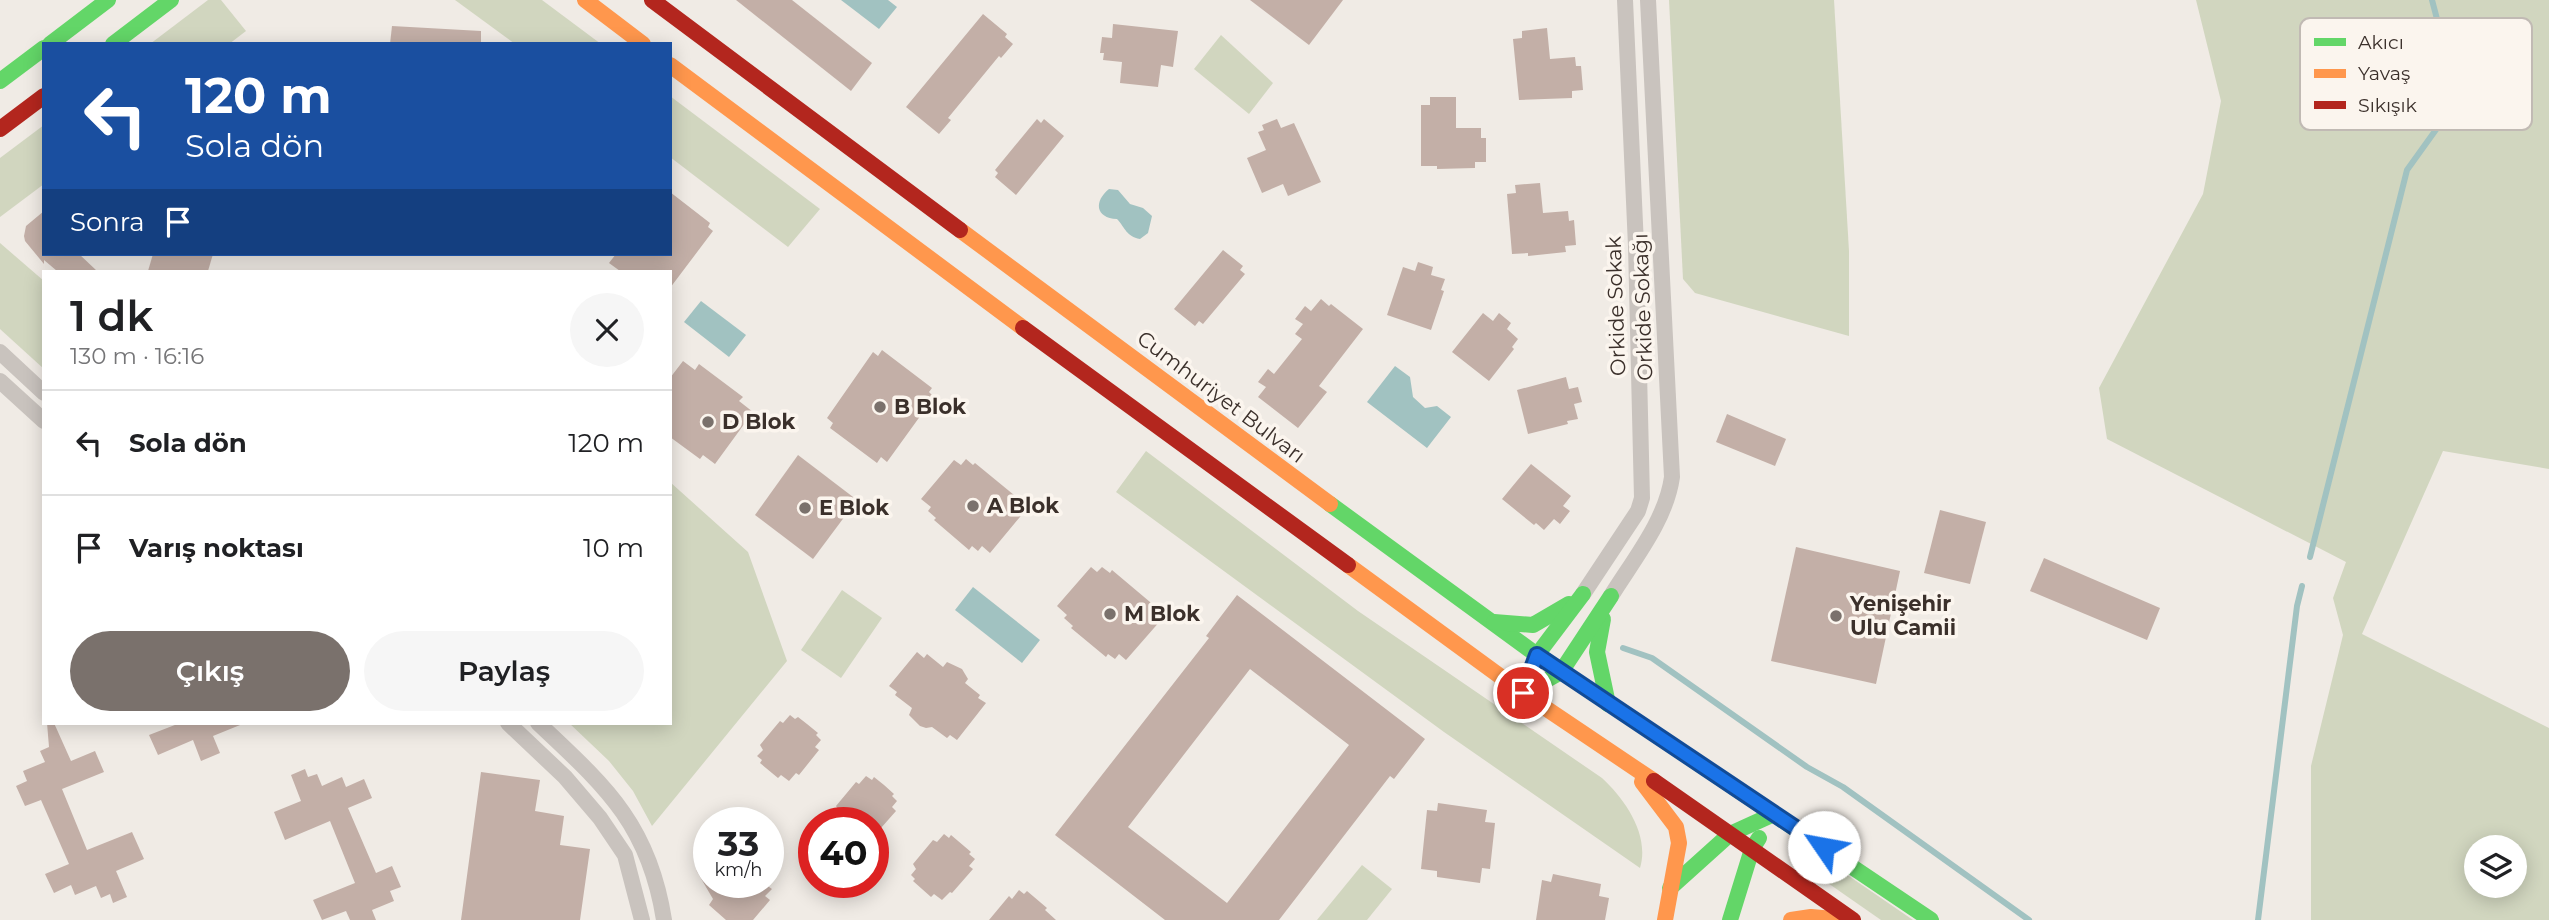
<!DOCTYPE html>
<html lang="tr">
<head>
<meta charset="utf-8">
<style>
  body { margin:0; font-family:Montserrat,sans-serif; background:#f6f6f6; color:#202124; height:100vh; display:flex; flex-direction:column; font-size:26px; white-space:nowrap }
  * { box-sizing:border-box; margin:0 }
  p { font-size:23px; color:#757577 }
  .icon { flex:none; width:38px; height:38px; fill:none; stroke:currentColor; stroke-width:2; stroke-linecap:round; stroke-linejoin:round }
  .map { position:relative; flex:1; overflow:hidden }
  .drawer { position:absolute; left:42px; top:270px; width:630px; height:455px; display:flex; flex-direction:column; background:#fff; border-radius:0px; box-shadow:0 4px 18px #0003 }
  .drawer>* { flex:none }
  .hud { position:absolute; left:42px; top:42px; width:630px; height:214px; border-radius:0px; box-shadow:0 4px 18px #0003; background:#1a4fa0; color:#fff; overflow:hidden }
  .controls { position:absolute; left:2464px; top:835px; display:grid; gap:14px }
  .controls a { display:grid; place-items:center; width:63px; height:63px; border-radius:50%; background:#fff; box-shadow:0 4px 18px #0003; font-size:35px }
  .speed { position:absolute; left:693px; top:807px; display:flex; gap:14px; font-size:35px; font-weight:700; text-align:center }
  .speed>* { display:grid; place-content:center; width:91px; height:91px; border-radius:50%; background:#fff; box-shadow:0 4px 18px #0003; line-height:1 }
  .speed small { font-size:18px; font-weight:400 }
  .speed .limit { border:10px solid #d22; background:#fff; color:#111 }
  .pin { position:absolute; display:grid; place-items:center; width:60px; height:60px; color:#fff; margin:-30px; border:4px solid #fff; border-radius:50%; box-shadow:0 2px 7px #0007 }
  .me { position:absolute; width:77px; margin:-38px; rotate:303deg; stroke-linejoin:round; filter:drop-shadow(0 0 5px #0008) }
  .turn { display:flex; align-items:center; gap:24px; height:147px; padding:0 28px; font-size:32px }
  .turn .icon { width:91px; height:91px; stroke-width:2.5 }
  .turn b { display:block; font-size:49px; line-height:60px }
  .then { display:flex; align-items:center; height:66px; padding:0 28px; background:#0003; gap:14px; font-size:26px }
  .round { display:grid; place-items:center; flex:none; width:74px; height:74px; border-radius:37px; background:#f6f6f6 }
  .headline { display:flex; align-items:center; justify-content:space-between; height:119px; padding:0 28px }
  h1 { font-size:42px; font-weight:600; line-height:52px }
  .button { display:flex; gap:14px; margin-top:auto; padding:14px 28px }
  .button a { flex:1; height:80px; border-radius:42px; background:#7a716c; color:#fff; font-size:28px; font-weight:600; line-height:80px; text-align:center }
  .button a+a { background:#f6f6f6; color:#202124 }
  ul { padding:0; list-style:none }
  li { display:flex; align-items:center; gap:21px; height:105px; padding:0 28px; border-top:2px solid #e0e0e0 }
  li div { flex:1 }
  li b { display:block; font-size:26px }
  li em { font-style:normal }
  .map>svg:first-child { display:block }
</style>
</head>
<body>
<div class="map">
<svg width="2549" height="920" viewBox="0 0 2549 920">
  <rect width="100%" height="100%" fill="#f0ebe5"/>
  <!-- green -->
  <g fill="#d1d6bf" fill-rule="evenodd">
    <path d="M208,0h13l25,31 -17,13h-79z"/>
    <path d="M455,0h87l59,44h-86z"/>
    <path d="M1669,0h165l15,251v85l-154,-43 -12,-14z"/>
    <path d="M2196,0h353v469l-106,-18 -81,183 187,94v192h-238v-154l32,-131 -10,-37 13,-36 -239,-123 -8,-51 104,-194 18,-93zM2476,847h39v39h-39z"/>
    <path d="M1221,35l52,48 -24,31 -55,-45z"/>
    <path d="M670,96l150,113 -32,38 -118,-90z"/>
    <path d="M44,125v59l-44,33v-59z"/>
    <path d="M0,243l44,38v88l-44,-40z"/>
    <path d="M1146,451l212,160 244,167c23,21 48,57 38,90l-196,-136 -328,-240z"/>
    <path d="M670,482l78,70 39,109 -135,165 -19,-35 -24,-30 -40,-38h101z"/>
    <path d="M842,590l40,28 -41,60 -40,-28z"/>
    <path d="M1808,848l105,72h-32l-79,-55 -2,-9z"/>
    <path d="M1362,865l30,24 -25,31h-50z"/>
  </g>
  <!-- water -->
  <g fill="#a1c2c1">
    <path d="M841,0h47l9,7 -18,22z"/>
    <path d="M1109,189l9,1 12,14 13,4 9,8 -4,17 -8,6c-14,-3 -14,-10 -23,-20 -22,-1 -23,-18 -8,-30z"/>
    <path d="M701,301l45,34 -17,22 -45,-35z"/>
    <path d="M1395,366l15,11 3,20 12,11 12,-2 14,11 -24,31 -60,-46z"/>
    <path d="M973,587l67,53 -18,23 -67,-53z"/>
  </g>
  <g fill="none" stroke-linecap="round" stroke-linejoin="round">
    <!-- stream -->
    <g stroke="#a1c2c1" stroke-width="6">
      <path d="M2310,557l97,-387 51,-71 -26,-99"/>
      <path d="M1623,648l29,10 155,109 36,20 186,133"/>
      <path d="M2258,920l39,-314 5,-20"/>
    </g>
  </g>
  <!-- building -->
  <g fill="#c3afa7" fill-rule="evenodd">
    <path d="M736,0h56l80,63 -21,28z"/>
    <path d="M1250,0h93l-34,45z"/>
    <path d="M983,14l24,20 -2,3 8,7 -12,14 -2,-2 -51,62 3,2 -12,14 -33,-27z"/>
    <path d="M1113,24l65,7 -5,36 -12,-2 -3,22 -38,-4 2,-21 -19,-2 1,-7h-4l2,-16 10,1z"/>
    <path d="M392,26l89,5v13h-91z"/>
    <path d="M1547,28l3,31 25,-2 1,9h5l2,24 -11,1v7l-53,2 -6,-61 9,-1v-7z"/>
    <path d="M1430,97h26v31h25v10h5v24h-11v6l-38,1v-3h-16v-61h9z"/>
    <path d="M1037,119l4,4 3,-4 20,17 -48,59 -21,-18 3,-4 -3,-3z"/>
    <path d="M1277,119l4,9 13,-5 27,59 -33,14 -5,-12 -21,9 -15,-35 19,-8 -8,-18 6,-2 -2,-5z"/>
    <path d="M1540,183l3,30 25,-2 1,10 5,-1 2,25 -11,1 1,6 -38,4v-3l-16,1 -5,-60 9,-1 -1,-8z"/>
    <path d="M670,192l40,31 -2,4 5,4 -43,57v-17h-50l-11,-8 7,-9h54z"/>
    <path d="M44,211v43h35l18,17h-40l-13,-11v4l-19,-23 -1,-5 2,-10z"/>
    <path d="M1223,250l20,16 -3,4 5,4 -42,50 -4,-3 -4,5 -21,-17z"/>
    <path d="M153,254h60l-5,17h-60z"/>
    <path d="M1418,262l15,5 -2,8 14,4 -4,11 3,1 -13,39 -44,-15 16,-48 12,4z"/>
    <path d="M1321,299l8,7 2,-2 32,25 -44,57 8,6 -29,36 -40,-31 8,-10 -8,-5 10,-13 6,5 28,-35 -7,-5 8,-10 -8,-5 10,-13 6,5z"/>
    <path d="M1483,313l10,8 6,-8 12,10 -4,6 11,10 -6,8 2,2 -25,32 -37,-29z"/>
    <path d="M882,350l50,38 -3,4 5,5 -47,65 -6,-5 -4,6 -47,-35 3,-5 -6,-5 46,-66 5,4z"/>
    <path d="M683,361l12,9 4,-6 44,33 -4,4 14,11 -38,52 -12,-9 -3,4 -30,-22v-59z"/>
    <path d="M1566,377l3,12 9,-2 4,15 -8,2 4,15 -11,2 1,3 -40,10 -11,-44z"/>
    <path d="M1727,414l59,25 -11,27 -59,-24z"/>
    <path d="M798,455l59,45 -44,59 -58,-44z"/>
    <path d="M966,459l7,6 2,-2 39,32 5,7 -3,3 8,7 -34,41 -8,-7 -4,5 -6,-5 -3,4 -35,-30 2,-2 -8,-7 3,-4 -10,-8 33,-39 7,5z"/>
    <path d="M1531,464l40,32 -8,10 7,5 -10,13 -6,-5 -10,11 -8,-7 -2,2 -32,-26z"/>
    <path d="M1940,510l46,12 -16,62 -46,-11z"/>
    <path d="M1796,547l104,24 -24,113 -105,-23z"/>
    <path d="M2044,558l116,50 -13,32 -117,-49z"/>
    <path d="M1091,567l6,5 5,-5 8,6 2,-3 38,32 5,7 -3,3 9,8 -35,40 -7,-6 -4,5 -7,-5 -2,3 -35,-29 2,-2 -9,-8 3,-3 -10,-9z"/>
    <path d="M1237,595l188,144 -31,40 -4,-3 -111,144h-114l-110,-85 154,-197 -3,-2zM1250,669l99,76 -122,158 -99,-76z"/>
    <path d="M917,652l7,6 3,-4 16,13 4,-5 15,7 6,10 -3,4 15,12 -2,3 8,5 -29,37 -7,-5 -3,3 -15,-11 -6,1 -6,-2 -11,-11 3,-7 -17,-13 2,-3 -8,-6z"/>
    <path d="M790,715l5,4 3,-2 9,7 11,9 -2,2 5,5 -6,7 4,3 -20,25 -3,-2 -7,8 -8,-6 -3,3 -18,-15 2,-3 -5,-4 6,-6 -3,-5 20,-24 3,2z"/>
    <path d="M47,723h7l17,38 24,-10 9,21 -42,17 25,61 45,-18 12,27 -28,12 11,26 -14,6 -3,-9 -9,4 -5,-12 -21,9 -4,-10 -17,8 -9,-19 24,-10 -28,-64 -16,6 -9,-20 11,-5 -4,-10 22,-9 -5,-11 9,-4z"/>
    <path d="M180,723h65l-32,13 7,17 -19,8 -8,-21 -35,15 -9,-20z"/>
    <path d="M305,769l3,8 9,-3 5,12 20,-9 4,10 18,-8 8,19 -24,10 28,65 16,-7 9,21 -11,4 4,10 -22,9 4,10h-26l-4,-9 -24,9 -9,-20 42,-17 -25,-62 -45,19 -11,-28 27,-11 -10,-26z"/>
    <path d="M481,772l59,8 -5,31 29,5 -4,29 30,4 -10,71h-119z"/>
    <path d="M866,776l6,4 2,-3 10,8 10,9 -2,2 5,5 -5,6 4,4 -23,26v-15h-44l10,-11 -3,-5 20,-24 3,2z"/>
    <path d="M1438,803l49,7 -2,12 10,1 -5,46 -8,-1 -2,15 -43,-6v-6l-16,-2 6,-59 10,1z"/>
    <path d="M944,834l5,4 2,-3 20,17 -2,2 6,5 -6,7 4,3 -21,24 -2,-1 -8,8 -8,-6 -3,3 -18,-16 2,-2 -4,-4 5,-6 -3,-5 20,-24 4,2z"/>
    <path d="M696,870l13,10v2l11,6 6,-6h36l10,7 -7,7 5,4 -17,20h-27l-17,-15 4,-6z"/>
    <path d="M1553,874l48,10 -2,12 10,2 -4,22h-69l6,-40 9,2z"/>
    <path d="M1019,890l5,4 3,-3 20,17 -2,2 11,10h-67l20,-24 3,3z"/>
  </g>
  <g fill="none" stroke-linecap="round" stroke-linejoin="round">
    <!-- street -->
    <g stroke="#c9c3be" stroke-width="16">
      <path d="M0,352l44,41"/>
      <path d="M0,381l44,40"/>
      <path d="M1583,594l55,-83 4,-13 -6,-252 -11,-246"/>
      <path d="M1611,596c23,-37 55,-76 61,-119l-24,-477"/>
      <path d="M508,723l57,54 35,41 25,37 17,65"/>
      <path d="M538,723c67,63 111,101 126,197"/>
    </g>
    <!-- fast -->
    <g stroke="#63d668" stroke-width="16">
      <path d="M50,44l58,-44"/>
      <path d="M113,44l58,-44"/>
      <path d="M0,81l44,-33"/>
      <path d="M1330,504l207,151 394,265"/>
      <path d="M1603,619l-6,33 11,52"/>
      <path d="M1494,622l39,3 36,-21"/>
      <path d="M1532,669l5,-14 46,-61"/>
      <path d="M1523,693l38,-21 50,-76"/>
      <path d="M1670,888l60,-54 44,-20"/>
      <path d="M1730,920l22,-71 7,-11"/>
    </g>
    <!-- slow -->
    <g stroke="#ff974d" stroke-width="16">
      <path d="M585,0l58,44"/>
      <path d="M670,65l353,263"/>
      <path d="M960,230l370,274"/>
      <path d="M1348,565l175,128 131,88"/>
      <path d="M1642,782l34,45 3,16 -14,77"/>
      <path d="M1791,920l20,-3 34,3"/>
    </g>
    <!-- jam -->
    <g stroke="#b3261e" stroke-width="16">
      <path d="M652,0l308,230"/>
      <path d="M0,129l44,-33"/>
      <path d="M1023,328l325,237"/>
      <path d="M1654,781l199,139"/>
    </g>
  </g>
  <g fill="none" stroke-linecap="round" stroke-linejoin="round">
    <defs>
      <path id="route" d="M1523,693l14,-38 287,192"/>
    </defs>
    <!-- route casing -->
    <use href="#route" stroke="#114b97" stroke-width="18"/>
    <!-- route -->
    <use href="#route" stroke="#1a73e8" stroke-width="12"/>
  </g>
  <!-- markers -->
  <g fill="#7a716c" stroke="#fbf5ee" stroke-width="2.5">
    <circle cx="880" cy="407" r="7"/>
    <circle cx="708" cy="422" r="7"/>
    <circle cx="973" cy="506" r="7"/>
    <circle cx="805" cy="508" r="7"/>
    <circle cx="1110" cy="614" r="7"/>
    <circle cx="1836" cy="616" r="7"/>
  </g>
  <g text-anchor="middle" stroke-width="7" stroke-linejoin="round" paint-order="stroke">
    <!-- street labels -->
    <g font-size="21" fill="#3b302b" stroke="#fbf5ee">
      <text transform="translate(1616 306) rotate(-92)" y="7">Orkide Sokak</text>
      <text transform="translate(1643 307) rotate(-92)" y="7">Orkide Sokağı</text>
      <text transform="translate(1221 397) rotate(37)" y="7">Cumhuriyet Bulvarı</text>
    </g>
    <!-- poi labels -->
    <g font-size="21" font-weight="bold" fill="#3b302b" stroke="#fbf5ee" text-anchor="start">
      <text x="894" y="414">B Blok</text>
      <text x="722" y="429">D Blok</text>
      <text x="987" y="513">A Blok</text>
      <text x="819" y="515">E Blok</text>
      <text x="1850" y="611">Yenişehir<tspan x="1850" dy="24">Ulu Camii</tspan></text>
      <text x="1124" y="621">M Blok</text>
    </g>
  </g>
  <!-- legend -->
  <rect x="2300" y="18" width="232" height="112" rx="10" fill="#fbf5ee" stroke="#c1bab4" stroke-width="2"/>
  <rect x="2314" y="38" width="32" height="8" fill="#63d668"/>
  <rect x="2314" y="69" width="32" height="9" fill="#ff974d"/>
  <rect x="2314" y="101" width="32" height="8" fill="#b3261e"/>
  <g font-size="19" fill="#3b302b">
    <text x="2358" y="49">Akıcı</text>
    <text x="2358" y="80">Yavaş</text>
    <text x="2358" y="112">Sıkışık</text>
  </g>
</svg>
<div class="controls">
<a><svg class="icon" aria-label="layers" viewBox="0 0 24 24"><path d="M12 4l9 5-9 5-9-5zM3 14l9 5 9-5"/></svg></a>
</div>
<div class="speed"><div>33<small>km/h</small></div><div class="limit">40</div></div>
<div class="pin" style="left:1523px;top:693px;background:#d93025"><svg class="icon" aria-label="arrive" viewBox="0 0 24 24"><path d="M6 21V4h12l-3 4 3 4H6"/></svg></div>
<svg class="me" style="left:1824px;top:847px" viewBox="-20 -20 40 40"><circle r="19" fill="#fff"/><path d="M0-13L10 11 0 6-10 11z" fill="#1a73e8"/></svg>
<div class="hud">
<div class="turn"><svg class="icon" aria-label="left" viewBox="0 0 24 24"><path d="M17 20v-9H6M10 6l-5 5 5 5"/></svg><div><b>120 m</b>Sola dön</div></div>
<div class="then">Sonra<svg class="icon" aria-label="arrive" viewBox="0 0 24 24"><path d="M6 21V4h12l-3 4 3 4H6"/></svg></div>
</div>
<section class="drawer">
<div class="headline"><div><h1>1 dk</h1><p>130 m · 16:16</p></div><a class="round"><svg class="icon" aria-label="close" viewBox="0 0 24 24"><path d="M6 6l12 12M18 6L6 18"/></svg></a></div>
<ul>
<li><svg class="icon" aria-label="left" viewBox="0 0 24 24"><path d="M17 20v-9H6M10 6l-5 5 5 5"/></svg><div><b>Sola dön</b></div><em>120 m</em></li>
<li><svg class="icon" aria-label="arrive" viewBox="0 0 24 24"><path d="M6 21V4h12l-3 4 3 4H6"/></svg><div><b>Varış noktası</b></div><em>10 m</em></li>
</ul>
<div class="button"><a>Çıkış</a><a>Paylaş</a></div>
</section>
</div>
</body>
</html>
